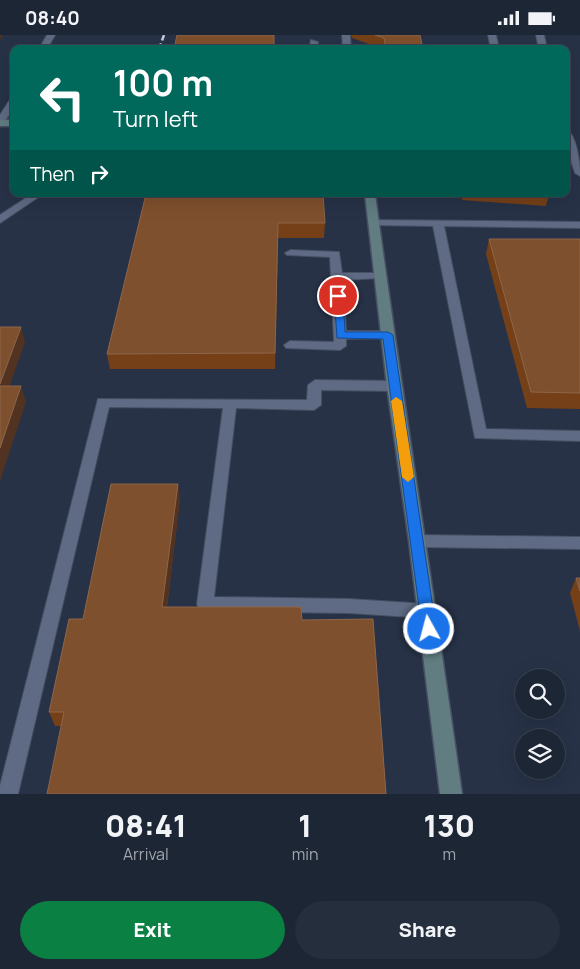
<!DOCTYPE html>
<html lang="en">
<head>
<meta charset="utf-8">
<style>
  body { margin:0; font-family:Manrope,sans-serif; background:#252e3d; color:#f1f3f6; height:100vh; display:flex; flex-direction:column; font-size:19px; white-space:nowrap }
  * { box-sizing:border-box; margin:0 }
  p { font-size:16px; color:#a0a5ad }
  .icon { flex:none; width:28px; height:28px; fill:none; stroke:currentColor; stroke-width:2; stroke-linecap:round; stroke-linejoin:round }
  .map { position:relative; height:759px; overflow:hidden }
  .sheet { display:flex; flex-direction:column; background:#1d2635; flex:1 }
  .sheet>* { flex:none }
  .top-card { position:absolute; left:10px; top:10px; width:560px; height:152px; border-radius:10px; box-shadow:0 5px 20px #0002,0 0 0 1px #3b4350; background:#00695c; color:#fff; overflow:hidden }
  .controls { position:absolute; left:515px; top:634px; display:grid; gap:10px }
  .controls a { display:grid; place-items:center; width:50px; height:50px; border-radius:50%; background:#1d2635; box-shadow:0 5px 20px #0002,0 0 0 1px #3b4350; font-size:25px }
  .pin { position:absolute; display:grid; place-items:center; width:42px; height:42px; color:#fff; margin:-21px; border:2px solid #fff; border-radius:50%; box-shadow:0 1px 5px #0007 }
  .me { position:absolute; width:55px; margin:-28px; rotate:353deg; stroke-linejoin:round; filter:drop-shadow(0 0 4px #0008) }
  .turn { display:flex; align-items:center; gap:18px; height:105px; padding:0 20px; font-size:22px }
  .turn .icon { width:65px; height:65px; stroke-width:2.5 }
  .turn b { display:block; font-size:35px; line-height:42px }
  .then { display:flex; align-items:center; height:48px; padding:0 20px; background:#0003; gap:10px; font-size:19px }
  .eta { display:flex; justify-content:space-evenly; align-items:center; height:85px; text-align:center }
  .eta b { font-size:30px; font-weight:800; line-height:35px }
  .action { display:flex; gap:10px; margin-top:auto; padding:10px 20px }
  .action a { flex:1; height:58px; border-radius:30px; background:#0b8043; color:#fff; font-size:20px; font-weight:800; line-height:58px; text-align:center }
  .action a+a { background:#252e3d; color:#f1f3f6 }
  .status { display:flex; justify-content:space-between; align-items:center; height:35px; padding:0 25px; background:#1d2635; direction:ltr }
  .status svg { height:14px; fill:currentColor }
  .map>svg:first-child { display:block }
</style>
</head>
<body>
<div class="status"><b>08:40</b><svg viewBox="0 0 49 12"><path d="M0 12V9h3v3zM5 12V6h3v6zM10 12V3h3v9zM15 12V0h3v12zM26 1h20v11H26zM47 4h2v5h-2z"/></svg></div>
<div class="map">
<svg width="580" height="759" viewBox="0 0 580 759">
  <rect width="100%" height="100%" fill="#273247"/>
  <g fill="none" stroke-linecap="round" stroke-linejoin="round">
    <defs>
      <g id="lane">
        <path d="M47,0h8l-8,14h-8z"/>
        <path d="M342,0h8l1,14h-8z"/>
        <path d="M488,0h8l3,14h-8z"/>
        <path d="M536,0h8l3,14h-8z"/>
        <path d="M311,5l7,2 -1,7h-8z"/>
        <path d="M11,63h3v9l-11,17 -3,1v-10z"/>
        <path d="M566,94c11,6 14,35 14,47l-5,-3 -9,-27z"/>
        <path d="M32,159h11l-43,29v-8z"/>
        <path d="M374,185l206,2v6l-136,-2 42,203 94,2v10l-105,-3 -42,-212 -63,-1 -1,-2z"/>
        <path d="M291,215l48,2 3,21h43v4l-4,1 -38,2 3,51h42l4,1 2,3 -2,3 -46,1v7l-6,4 -54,-2 -2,-3 6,-4 44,1 -4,-85 -43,-2 -2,-2z"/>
        <path d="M315,345l79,1 7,5 -7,5 -73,-1v15l-7,5 -78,-2 -22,189 135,2 78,5 6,2 3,5 -3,5 -6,2 -78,-5 -144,-2 -6,-2 -2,-5 26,-196 -114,-1 -91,387h-18v-8l98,-387 209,1 1,-15z"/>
        <path d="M418,500l162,2v12l-162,-2 -6,-1 -2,-5 2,-5z"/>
      </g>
      <g id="secondary">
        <rect x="0" y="85" width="14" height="6"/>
        <path d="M365,159h10c27,200 59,400 87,600h-22l-31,-253 -22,-155z"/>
      </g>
    </defs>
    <!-- lane casing -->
    <use href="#lane" stroke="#474f62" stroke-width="2"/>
    <!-- secondary casing -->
    <use href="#secondary" stroke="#474f62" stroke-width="3"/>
    <!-- lane -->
    <use href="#lane" fill="#5f6b84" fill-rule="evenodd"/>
    <!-- secondary -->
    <use href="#secondary" fill="#617d82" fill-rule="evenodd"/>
    <!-- rail -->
    <path stroke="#c3cad9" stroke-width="2.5" stroke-dasharray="6 3" stroke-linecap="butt" d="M159,14l5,-14"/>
  </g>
  <!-- wall -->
  <g fill="#754017">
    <path d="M351,0h69l3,14h-40l-31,-11z"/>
    <path d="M146,159l179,29 -1,15h-46l-3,131h-165l-3,-15z"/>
    <path d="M461,159h88l-3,12 -84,-6z"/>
    <path d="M489,204h91v170l-53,-1 -41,-154z"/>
    <path d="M180,464l-13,108 -105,119h-7l-6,-14 34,-93z"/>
    <path d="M576,543h4v53l-10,-38z"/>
  </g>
  <!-- shaded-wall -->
  <g fill="#523321">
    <path d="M0,0h3l-3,5z"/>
    <path d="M278,188v15l-3,131v-16z"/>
    <path d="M21,292l4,15 -21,60 -4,-13v-5z"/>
    <path d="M21,351l5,16 -26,79v-33z"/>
    <path d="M178,449l2,15 -15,123 -3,-15z"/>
  </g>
  <!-- building -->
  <g fill="#7f502d" stroke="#8d664b">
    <path d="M177,0h97v14h-100z"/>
    <path d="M375,0h45l3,14h-37l-2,-11z"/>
    <path d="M146,159h177l2,29h-47l-3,130 -168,1z"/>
    <path d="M489,204h91v154l-49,-1z"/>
    <path d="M0,292h21l-21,57z"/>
    <path d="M0,351h21l-21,62z"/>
    <path d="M111,449h67l-16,123h139l1,13 71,-1 13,175h-339l17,-82h-15l20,-93h14z"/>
    <path d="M576,543h4v13z"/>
  </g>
  <!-- route -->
  <path fill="#1a73e8" stroke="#114b97" d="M334,259l9,2 2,36h43l5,3 43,294 -2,4 -5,2 -5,-2 -2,-4 -39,-290 -46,-1z"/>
  <!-- slow -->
  <path fill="#f59e0b" d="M396,362l6,4 12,76 -6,5 -6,-5 -11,-76z"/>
</svg>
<div class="controls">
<a><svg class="icon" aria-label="search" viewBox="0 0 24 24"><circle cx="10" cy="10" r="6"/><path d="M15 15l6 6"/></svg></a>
<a><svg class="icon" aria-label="layers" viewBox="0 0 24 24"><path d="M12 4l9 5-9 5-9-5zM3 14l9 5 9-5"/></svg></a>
</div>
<div class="pin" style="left:338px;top:261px;background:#d93025"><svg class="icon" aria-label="arrive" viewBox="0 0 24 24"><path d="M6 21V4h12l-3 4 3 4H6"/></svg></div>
<svg class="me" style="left:429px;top:594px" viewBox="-20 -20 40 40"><circle r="17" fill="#1a73e8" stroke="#fff" stroke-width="3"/><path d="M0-11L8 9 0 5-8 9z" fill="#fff"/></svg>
<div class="top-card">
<div class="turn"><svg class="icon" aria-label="left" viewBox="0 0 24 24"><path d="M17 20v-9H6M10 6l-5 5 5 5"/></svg><div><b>100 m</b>Turn left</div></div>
<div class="then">Then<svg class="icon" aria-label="right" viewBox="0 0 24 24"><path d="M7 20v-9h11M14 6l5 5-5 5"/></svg></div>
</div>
</div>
<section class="sheet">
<div class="eta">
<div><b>08:41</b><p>Arrival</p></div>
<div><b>1</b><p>min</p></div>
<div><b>130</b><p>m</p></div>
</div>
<div class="action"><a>Exit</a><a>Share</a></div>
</section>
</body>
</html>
